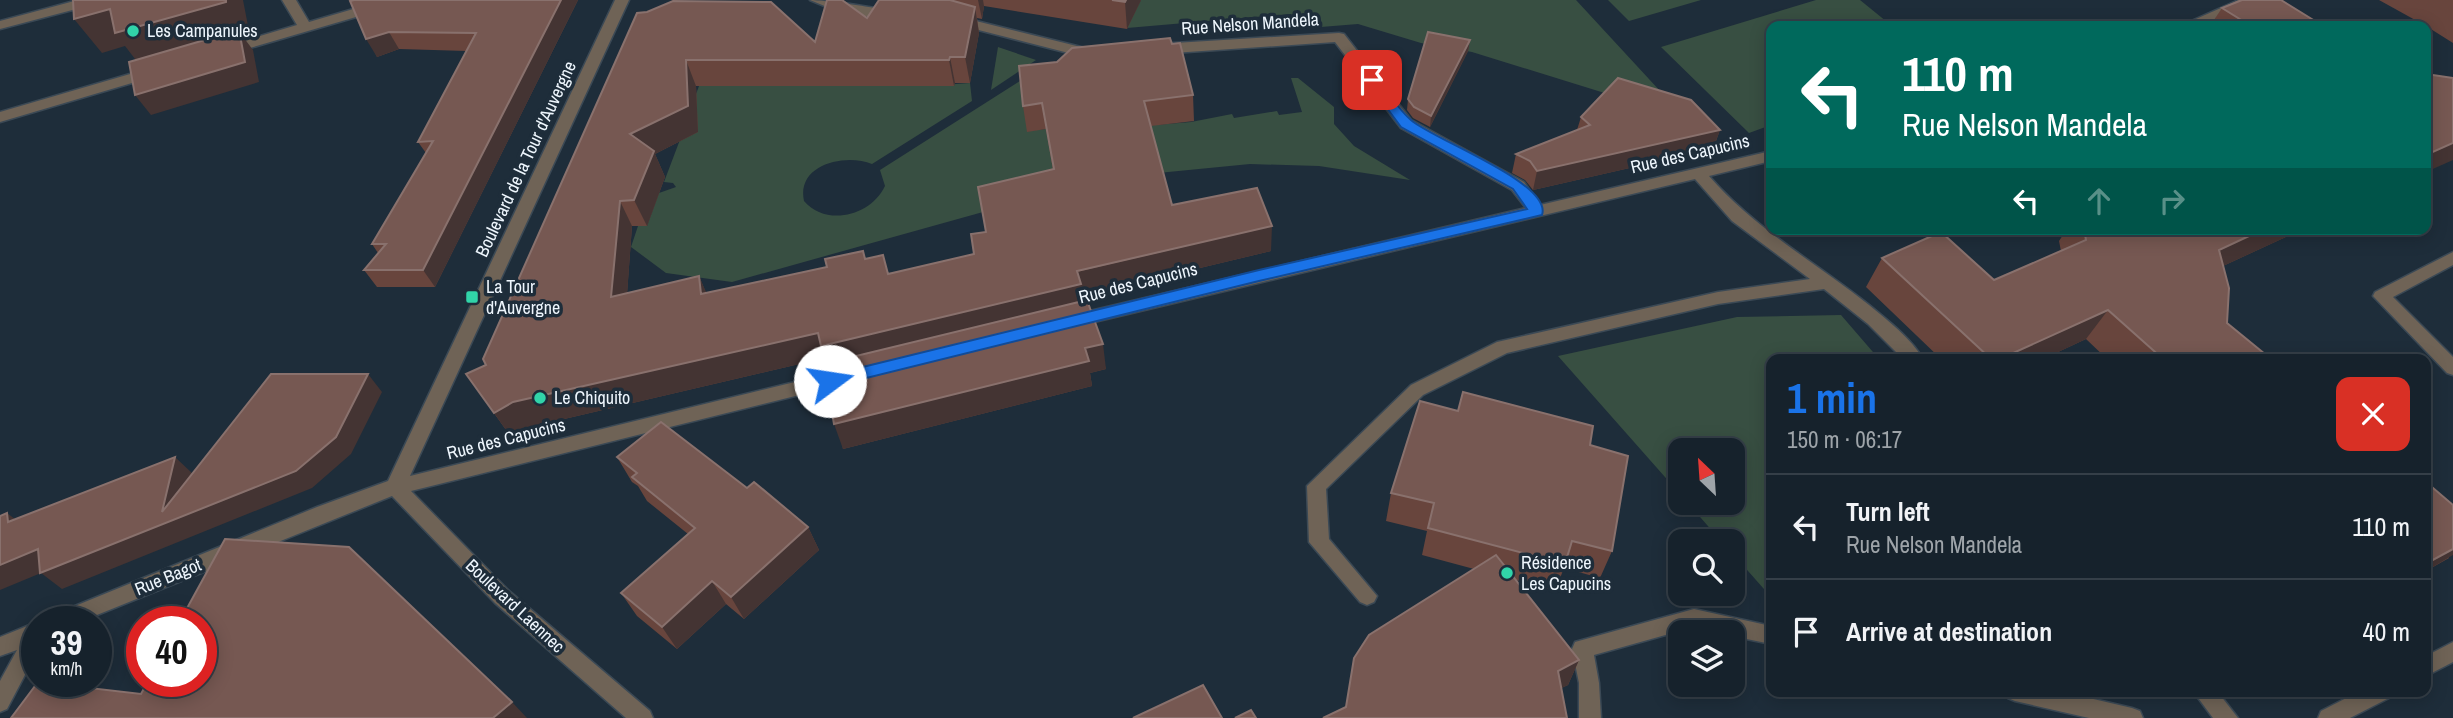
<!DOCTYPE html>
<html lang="en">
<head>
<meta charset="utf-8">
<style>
  body { margin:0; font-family:"Archivo Narrow",sans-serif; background:#1f2a34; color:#f1f3f6; height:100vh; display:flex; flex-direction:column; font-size:26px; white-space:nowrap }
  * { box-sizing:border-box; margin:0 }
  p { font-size:23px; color:#9ea4a9 }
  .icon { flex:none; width:38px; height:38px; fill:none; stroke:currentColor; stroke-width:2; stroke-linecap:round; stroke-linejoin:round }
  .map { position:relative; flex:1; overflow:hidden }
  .panel { position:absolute; left:1766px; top:354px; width:665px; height:343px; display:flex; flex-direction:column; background:#16222c; border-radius:14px; box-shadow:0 4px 18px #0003,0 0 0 2px #353f48 }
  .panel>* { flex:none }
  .hud { position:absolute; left:1766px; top:21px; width:665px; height:214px; border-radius:14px; box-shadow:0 4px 18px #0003,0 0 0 2px #353f48; background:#00695c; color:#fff; overflow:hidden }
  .needle { width:46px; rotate:335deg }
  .fabs { position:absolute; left:1668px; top:438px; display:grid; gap:14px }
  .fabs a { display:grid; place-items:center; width:77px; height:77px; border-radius:14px; background:#16222c; box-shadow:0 4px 18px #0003,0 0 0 2px #353f48; font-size:35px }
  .speed { position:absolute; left:21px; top:606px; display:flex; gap:14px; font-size:35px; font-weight:700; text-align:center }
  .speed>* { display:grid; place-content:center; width:91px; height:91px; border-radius:50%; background:#16222c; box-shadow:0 4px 18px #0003,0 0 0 2px #353f48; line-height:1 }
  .speed small { font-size:18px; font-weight:400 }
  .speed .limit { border:10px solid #d22; background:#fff; color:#111 }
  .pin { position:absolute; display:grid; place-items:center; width:60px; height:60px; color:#fff; margin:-30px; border-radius:14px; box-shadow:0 4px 10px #0006 }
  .me { position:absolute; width:77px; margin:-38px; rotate:76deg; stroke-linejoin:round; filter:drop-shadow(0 0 5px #0008) }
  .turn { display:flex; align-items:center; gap:24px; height:147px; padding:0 21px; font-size:32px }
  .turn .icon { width:91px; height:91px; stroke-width:2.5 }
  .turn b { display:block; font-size:49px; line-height:60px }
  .lanes { display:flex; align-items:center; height:66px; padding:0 21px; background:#0003; justify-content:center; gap:35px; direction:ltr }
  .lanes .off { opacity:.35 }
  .round { display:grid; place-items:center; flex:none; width:74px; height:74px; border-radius:14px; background:#1f2a34 }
  .head { display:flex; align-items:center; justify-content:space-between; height:119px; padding:0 21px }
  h1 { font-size:42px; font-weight:700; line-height:52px; color:#1a73e8 }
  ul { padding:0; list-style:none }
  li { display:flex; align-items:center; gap:21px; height:105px; padding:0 21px; border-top:2px solid #353f48 }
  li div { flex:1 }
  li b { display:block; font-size:26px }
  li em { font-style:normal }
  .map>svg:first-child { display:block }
</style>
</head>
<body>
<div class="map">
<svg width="2453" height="718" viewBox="0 0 2453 718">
  <rect width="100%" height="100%" fill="#1e2d3a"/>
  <!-- green -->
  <g fill="#384f42">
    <path d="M1141,0h435l109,118 -213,-66 -51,-9 -63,-19 -62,5 -5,-15 -164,14z"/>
    <path d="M1608,0h93l-72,21z"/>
    <path d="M1816,0h44l32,26h-121v99l-22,8 -88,-86z"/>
    <path d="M998,47l38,13 -45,30z"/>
    <path d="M1031,74l-4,57 19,-2 1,5 144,-12 41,-8 2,4 43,-7 2,4 23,-3 -11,-34h7l36,29v17l20,22 56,34 -91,-14 -69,-2 -92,9 -175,39 -251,70 -66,-9 -35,-26 7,-21h9l12,-33 17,-6 -3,-4 -9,-1 17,-45 17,-6 -14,-5 15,-40h64l3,-5 17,5h26l2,-4 13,4h27l1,-4 75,4 43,-3 2,18 -100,63c-26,-11 -76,0 -68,37 22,26 67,15 81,-15l-5,-16z"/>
    <path d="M1841,315l38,44h-108v238l-38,-43 -1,-13h-11l-34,-39h45v-52h-52v44l-122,-138 179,-39z"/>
  </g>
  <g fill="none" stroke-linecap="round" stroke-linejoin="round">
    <defs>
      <g id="minor">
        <path d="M78,0h23l-2,3 -99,26v-8z"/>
        <path d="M282,0h14l13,22 75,-22h22l-2,3 -171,50h-10v-6l74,-22z"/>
        <path d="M615,0h14l-219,476 438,-107 6,2 3,5 -3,5 -6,2 -437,108 98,100 141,120 3,7h-27l-131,-115 -103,-107 -310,125h-32l3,-6 264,-108 71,-26z"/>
        <path d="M810,0c13,0 84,9 91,15l-7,4 -50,-5z"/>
        <path d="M2239,0h19l-59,26h-19z"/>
        <path d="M956,16l141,35 2,3 -7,5 -141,-36v-6z"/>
        <path d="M1339,33l5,1 67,86 113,62 16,23 231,-54v10l-62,15c46,53 106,86 160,129 18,15 42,33 54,54h-20l-35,-35 -44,-35 -106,15 -211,49 -84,42 -97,94 3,50 48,57 -3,6 -7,3 -7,-3 -51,-60 -2,-56 104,-101 86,-43 221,-50 92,-13 -78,-58 -37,-42 -622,148 -6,-1 -3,-5 3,-5 6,-1 453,-107 -14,-18 -111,-62 -66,-86 -177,12 -7,-5 7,-5z"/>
        <path d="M154,67l7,5 -2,3 -159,47v-10z"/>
        <path d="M2453,252v13l-60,32 60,60v18l-6,-2 -74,-77 2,-4z"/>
        <path d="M1694,609l77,17v18l-39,-8v-4l-38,-5 -100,28 5,28 2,35h-22v-35l-7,-34 3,-7z"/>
        <path d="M37,622v30l-30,57 -7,3v-31l17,-31 -17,6v-19z"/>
        <path d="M2453,642v20l-27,14v-20z"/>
        <path d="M2005,691h54l73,17 8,3 3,7h-54l-74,-17 -7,-3z"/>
        <path d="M2193,691h24l21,27h-25z"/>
        <path d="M2360,691h32l-3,7 -39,20h-32l3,-7z"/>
      </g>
    </defs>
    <!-- minor casing -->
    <use href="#minor" stroke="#3b4955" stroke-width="3"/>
    <!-- minor -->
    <use href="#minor" fill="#6f6356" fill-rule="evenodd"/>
  </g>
  <!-- wall -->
  <g fill="#68453d">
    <path d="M351,0h227l-143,287h-58l-13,-17 14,-17 -6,-9 54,-91 -8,-11 49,-91 -68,-2 -22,8z"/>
    <path d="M879,0h262l-14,29 -143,-23 -2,13 -5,-1 2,15 -9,50h-15l-1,3h-258l2,46 -43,22 10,23 -18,49h-15l-5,68 72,-18 7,17 160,-34 23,15 85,-20 12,-22 67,-62 -7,-41 -19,3 -4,-26 34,-44 115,-18 21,51 1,26 -43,5 21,79 99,46 -188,45 23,73 -16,4 2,13 -249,63 -18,-91 -295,69 -19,10 -45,-63 20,-9 151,-352 178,29 52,-24z"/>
    <path d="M2379,0h74v43l-27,-17z"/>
    <path d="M2222,8l101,18h-113z"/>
    <path d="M1470,40l-2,11 -38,76 -17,-9 -6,-8 1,-11z"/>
    <path d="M1581,117l139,13 -7,19 -180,41 -8,-10 -13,-7 4,-19 61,-24z"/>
    <path d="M2067,229h236l-80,37 4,57 44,36h-164l-21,-20 -43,20h-102l-75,-72 16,-29 112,22 67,-29 -2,-10z"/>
    <path d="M1590,445l22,106 -12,27 -36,-10 -9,23 -39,-11 63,80 -11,25 -7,3 -215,19 128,-138 -52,-14 5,-24 -41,-10 5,-28z"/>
    <path d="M617,457l130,31 61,39 11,23 -75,69 -18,-15 -49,45 -40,-33 -16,-23 67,-59 -41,-33 -9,-15 -6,-4z"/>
    <path d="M2426,482l23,76 -23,13z"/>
  </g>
  <!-- shaded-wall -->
  <g fill="#443433">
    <path d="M226,0h17l7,36 -6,2 9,12 6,32 -108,33 -16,-20 7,-27 -17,-22 -23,7 -28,-34 36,-10z"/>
    <path d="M561,0h17l-143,287 -12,-17z"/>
    <path d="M978,0h5l1,6 -2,13z"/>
    <path d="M1126,0h15l-14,29 -2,-27z"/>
    <path d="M975,7l4,26 -9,50 -5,-26z"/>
    <path d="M389,32l10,17 -22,8 -11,-18z"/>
    <path d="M1470,40l-2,11 -38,76 1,-11z"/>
    <path d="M950,57l5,26 -1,3 -5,-26z"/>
    <path d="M686,60l10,26 2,46 -43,22 10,23 -18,49 -13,-26 -4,-66z"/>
    <path d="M1720,130l-7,19 -180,41 4,-19z"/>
    <path d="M2453,143v17l-27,12v-17z"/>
    <path d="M620,201l12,25 -7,97 -14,-26z"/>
    <path d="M1272,226l-1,25 -188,45 2,13 -255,62 -5,-13 -295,69 -19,10 -17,-24 19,-11 305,-69z"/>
    <path d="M2264,229h39l-108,50 24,-29z"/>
    <path d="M699,276l11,25 -9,-7z"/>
    <path d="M2108,310l-22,29 -43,20h-43z"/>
    <path d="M1103,344l3,25 -16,4 2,13 -249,63 -9,-25 251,-76z"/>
    <path d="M368,374l14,18 -31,62 -39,34 -250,101 -21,-16 -41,17v-25l38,-16 124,-37 13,-55 18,17z"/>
    <path d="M7,513l22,17 -21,-8z"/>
    <path d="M808,527l11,23 -75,69 -13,-22z"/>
    <path d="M2453,549v6l-27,16v-6z"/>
    <path d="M712,581l14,23 -49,45 -15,-22z"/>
    <path d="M1579,660l-11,25 -20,10 10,-24z"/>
    <path d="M512,702l15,16h-34z"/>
  </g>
  <!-- building -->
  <g fill="#765852" stroke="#89716d" stroke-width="2">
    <path d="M73,0h153v2l-111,31 -5,-24 -36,10z"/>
    <path d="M354,0h207l-138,270h-59l22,-26h-14l61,-103 -15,1 58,-109 -87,-1 -23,7 -16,-38z"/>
    <path d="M827,0h15l25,18 12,-18h71l25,7 -10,50h-15l-1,3h-263l2,46 -58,28 24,17 -20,49 -14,1 -9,96 88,-21 2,18 126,-27 -2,-8 38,-8 2,8 18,-4 5,19 86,-20 -3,-20 15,-2 -8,-45 76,-18 -12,-66 -19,3 -4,-40 38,-4 15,-14 98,-10 2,6 8,-1 13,52 -49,6 28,104 85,-17 15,38 -195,45 4,13 -260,62 -3,-13 -305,69 -19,11 -28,-39 20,-9 -3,-6 154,-346 10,-1 26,-11 98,1 44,40z"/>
    <path d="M1112,0h14l-1,2z"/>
    <path d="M2242,0h39l42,26h-72l-29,-18z"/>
    <path d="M239,30l6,32 -110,33 -6,-33z"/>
    <path d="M1428,32l42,8 -39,76 -17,-9 -6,-8z"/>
    <path d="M2426,74l27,4v65l-27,12z"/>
    <path d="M1618,78l73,22 29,30 -183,41 -7,-10 -14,-7 74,-29 -9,-8z"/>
    <path d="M2084,229h180l-45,21 10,38 -2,35 44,36h-108l-55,-49 -108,49h-9l-109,-101 59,-26 53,48 92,-40z"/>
    <path d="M1087,300l16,44 -18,4 4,13 -255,63 -11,-60z"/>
    <path d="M271,374h97l-32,63 -40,34 -256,102 -2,-24 -38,16v-49l7,-3 1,9 167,-65 -13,55z"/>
    <path d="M1463,392l130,34 -3,19 38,11 -16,95 -40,-10 -7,23 -137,-36 6,-25 -43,-10 29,-92 38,10z"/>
    <path d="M661,422l86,66 7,-6 54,45 -77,70 -19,-16 -50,46 -41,-34 74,-65 -63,-51 5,-4 -20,-16z"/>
    <path d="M2426,482l27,23v44l-22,12 -5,-5z"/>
    <path d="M225,539l124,8 163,155 -19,16h-482l27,-36 103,12 7,-13h53v-60h-21z"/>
    <path d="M1496,555l83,105 -21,11 9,47h-244l23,-11 8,-49 15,-23z"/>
    <path d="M1203,685l19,33h-89z"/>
    <path d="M1251,710l5,8h-21z"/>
  </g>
  <!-- route -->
  <path fill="#1a73e8" stroke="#114b97" stroke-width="2" d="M1372,76l5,1c10,14 21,32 34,43 21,19 142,63 131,95l-283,66 -429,106 -6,-2v-9l6,-1 429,-105 268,-61 -14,-20 -112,-62 -35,-47z"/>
  <!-- markers -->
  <g fill="#31d4a9" stroke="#1e2d3a" stroke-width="2.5">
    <circle cx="133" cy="31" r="7"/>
    <rect x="465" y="290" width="14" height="14" rx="3.5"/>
    <circle cx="540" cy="398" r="7"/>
    <circle cx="1507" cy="573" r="7"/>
  </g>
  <g text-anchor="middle" stroke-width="7" stroke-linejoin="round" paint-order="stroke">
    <!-- street labels -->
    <g font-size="18" fill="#eef6fd" stroke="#1e2d3a">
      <text transform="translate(1250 24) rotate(-4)" y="6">Rue Nelson Mandela</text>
      <text transform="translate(1690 154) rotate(-13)" y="6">Rue des Capucins</text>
      <text transform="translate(526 159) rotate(-65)" y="6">Boulevard de la Tour d'Auvergne</text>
      <text transform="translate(1138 283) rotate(-14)" y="6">Rue des Capucins</text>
      <text transform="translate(506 439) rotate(-14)" y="6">Rue des Capucins</text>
      <text transform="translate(168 577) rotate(-22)" y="6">Rue Bagot</text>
      <text transform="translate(515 606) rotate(43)" y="6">Boulevard Laennec</text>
    </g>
    <!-- poi labels -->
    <g font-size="18" fill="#eef6fd" stroke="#1e2d3a" text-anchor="start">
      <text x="147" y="37">Les Campanules</text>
      <text x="486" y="293">La Tour<tspan x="486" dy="21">d'Auvergne</tspan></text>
      <text x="554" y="404">Le Chiquito</text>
      <text x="1521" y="569">Résidence<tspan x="1521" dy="21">Les Capucins</tspan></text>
    </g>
  </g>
</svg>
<div class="fabs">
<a><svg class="needle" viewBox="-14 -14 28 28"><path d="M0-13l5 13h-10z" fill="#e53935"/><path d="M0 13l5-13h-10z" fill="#9ea4a9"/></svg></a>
<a><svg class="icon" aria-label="search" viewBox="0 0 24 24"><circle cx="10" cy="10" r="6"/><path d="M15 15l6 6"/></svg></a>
<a><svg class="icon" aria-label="layers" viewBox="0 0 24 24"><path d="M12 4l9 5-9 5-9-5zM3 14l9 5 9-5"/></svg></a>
</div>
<div class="speed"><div>39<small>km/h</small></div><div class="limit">40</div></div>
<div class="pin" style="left:1372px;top:80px;background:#d93025"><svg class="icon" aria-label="arrive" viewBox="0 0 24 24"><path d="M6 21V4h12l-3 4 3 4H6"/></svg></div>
<svg class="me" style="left:830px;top:381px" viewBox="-20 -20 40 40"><circle r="19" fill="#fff"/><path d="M0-13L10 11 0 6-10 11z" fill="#1a73e8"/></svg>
<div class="hud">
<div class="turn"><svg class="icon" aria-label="left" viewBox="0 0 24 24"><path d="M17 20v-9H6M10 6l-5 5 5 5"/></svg><div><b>110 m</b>Rue Nelson Mandela</div></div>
<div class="lanes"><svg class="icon" aria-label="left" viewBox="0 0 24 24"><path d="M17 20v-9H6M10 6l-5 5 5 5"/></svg><svg class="icon off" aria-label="ahead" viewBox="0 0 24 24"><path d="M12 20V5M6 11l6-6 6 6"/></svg><svg class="icon off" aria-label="right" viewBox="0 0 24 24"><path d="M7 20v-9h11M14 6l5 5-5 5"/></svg></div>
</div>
<section class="panel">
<div class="head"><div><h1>1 min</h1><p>150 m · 06:17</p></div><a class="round" style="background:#d93025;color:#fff"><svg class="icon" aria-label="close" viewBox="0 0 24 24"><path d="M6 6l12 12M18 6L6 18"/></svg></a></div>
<ul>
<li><svg class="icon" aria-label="left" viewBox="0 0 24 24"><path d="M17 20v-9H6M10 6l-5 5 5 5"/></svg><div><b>Turn left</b><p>Rue Nelson Mandela</p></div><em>110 m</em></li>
<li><svg class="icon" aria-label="arrive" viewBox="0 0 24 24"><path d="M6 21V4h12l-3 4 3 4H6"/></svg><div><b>Arrive at destination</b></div><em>40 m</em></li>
</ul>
</section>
</div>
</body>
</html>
